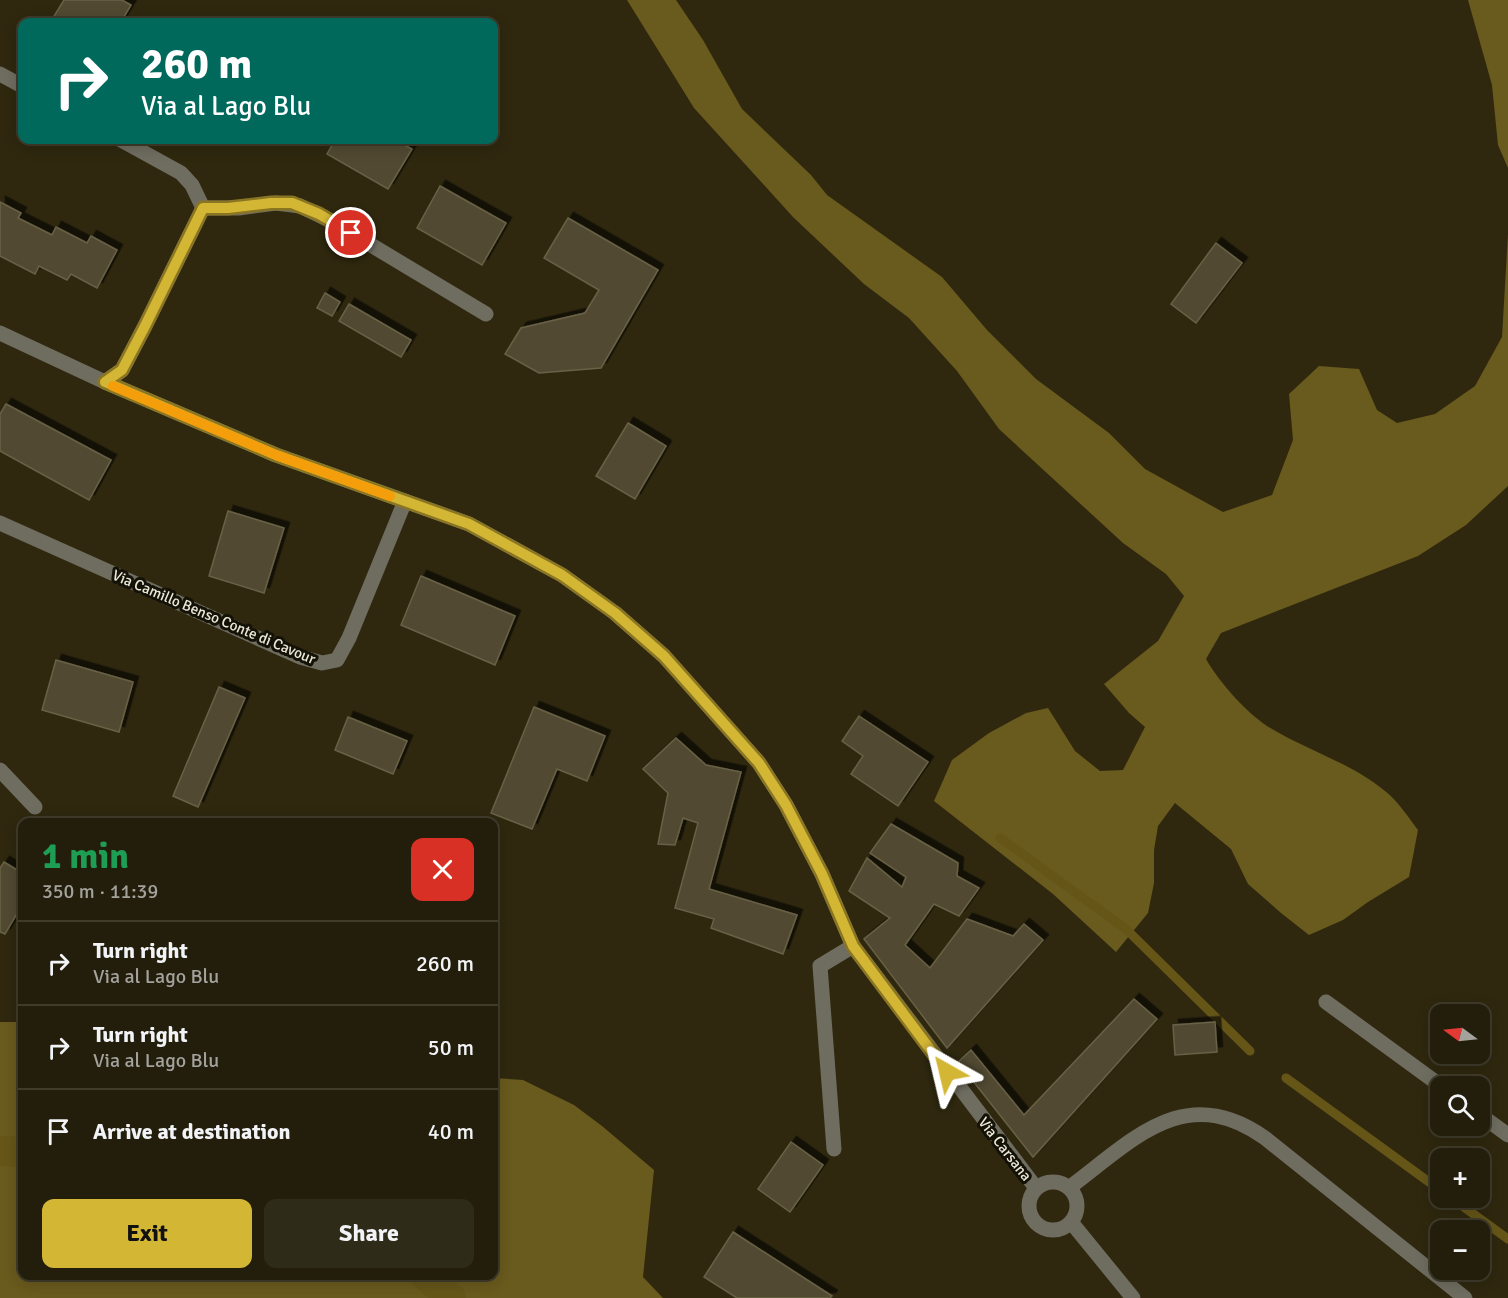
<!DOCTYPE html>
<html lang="en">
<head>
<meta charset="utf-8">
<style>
  body { margin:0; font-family:Signika,sans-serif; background:#2f2b19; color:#f1f3f6; height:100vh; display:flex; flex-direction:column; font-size:22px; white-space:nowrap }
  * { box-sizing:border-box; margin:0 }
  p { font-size:20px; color:#a3a29d }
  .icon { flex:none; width:33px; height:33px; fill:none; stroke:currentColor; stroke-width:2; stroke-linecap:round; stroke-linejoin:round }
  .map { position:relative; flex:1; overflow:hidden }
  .drawer { position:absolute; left:18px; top:818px; width:480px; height:462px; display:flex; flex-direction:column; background:#231e0b; border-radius:12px; box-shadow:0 3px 15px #0003,0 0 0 2px #403c2c }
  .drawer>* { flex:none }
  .banner { position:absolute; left:18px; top:18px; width:480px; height:126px; border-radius:12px; box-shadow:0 3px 15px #0003,0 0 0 2px #403c2c; background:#00695c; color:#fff; overflow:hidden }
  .needle { width:39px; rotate:285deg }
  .controls { position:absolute; left:1430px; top:1004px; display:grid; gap:12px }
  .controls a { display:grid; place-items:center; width:60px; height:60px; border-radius:12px; background:#231e0b; box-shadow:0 3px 15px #0003,0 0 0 2px #403c2c; font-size:30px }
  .pin { position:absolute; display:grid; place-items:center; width:51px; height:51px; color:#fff; margin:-26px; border:3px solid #fff; border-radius:50%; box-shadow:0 2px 6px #0007 }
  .me { position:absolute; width:66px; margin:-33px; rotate:323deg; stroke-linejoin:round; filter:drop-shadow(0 0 4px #0008) }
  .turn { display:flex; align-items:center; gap:21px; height:126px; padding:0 24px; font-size:27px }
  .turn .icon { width:78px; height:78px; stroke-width:2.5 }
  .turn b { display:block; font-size:42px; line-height:51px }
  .round { display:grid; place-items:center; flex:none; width:63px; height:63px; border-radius:12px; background:#2f2b19 }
  .headline { display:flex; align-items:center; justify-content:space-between; height:102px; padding:0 24px }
  h1 { font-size:36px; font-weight:800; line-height:45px; color:#1e9e55 }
  .primary-button { display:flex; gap:12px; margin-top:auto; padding:12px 24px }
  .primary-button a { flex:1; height:69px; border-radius:12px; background:#d4b635; color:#111; font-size:24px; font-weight:800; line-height:69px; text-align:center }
  .primary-button a+a { background:#2f2b19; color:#f1f3f6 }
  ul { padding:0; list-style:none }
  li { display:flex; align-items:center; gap:18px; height:84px; padding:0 24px; border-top:2px solid #403c2c }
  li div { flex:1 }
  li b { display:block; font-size:22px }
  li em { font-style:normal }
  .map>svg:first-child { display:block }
</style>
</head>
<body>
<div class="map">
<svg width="1508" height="1298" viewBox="0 0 1508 1298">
  <defs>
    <filter id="shadow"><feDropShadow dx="5.5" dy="-5.5" stdDeviation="0" flood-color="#0009"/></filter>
  </defs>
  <rect width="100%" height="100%" fill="#2f280f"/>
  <!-- forest -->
  <g fill="#695a1d">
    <path d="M627,0h49l27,40 39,69 69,66 16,20 115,82 45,53 49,49 73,54 36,36 78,43 49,-17 21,-55 -4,-46 30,-28 40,3 18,41 20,13 38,-9 40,-28 27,-49 6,-103v252l-42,39 -48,31 -197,77 -15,26c13,23 42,56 66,70 37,22 79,34 113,62 13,10 23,26 33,39l-9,47 -41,25 -25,18 -34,15 -28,-22 -33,-29 -17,-35 -56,-46 -17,23 -4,24v33l-6,30 -32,39 -63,-58 -119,-93 18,-41 37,-27 37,-20 22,-5 27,43 25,20 23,-1 22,-43 -16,-14 -25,-29 54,-43 26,-45 -18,-22 -43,-31 -124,-114 -42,-58 -48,-53 -45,-34 -71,-67 -99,-109z"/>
    <path d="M1468,0h40v168l-10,-23 -6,-60z"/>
    <path d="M0,1022h22v253h472v-197l29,2 51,25 28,21 52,44 -11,107 20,21h-663z"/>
  </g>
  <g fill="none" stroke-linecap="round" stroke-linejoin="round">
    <!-- stream -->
    <g stroke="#655618" stroke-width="9">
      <path d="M1000,838l126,91 124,122"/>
      <path d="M1286,1078l154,112"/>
      <path d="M1450,1197l58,42"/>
    </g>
    <!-- canal -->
    <g stroke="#655618" stroke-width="30">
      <path d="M0,1151l22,1"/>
      <path d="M425,1275l26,23"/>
    </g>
  </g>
  <!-- building -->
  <g fill="#514a31" stroke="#686146" stroke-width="1.5" filter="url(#shadow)">
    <path d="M64,0h58l9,5 -10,17h-67l-3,-1z"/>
    <path d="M335,140h60l17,9 -24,40 -61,-35z"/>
    <path d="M440,186l66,37 -24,42 -65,-37z"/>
    <path d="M0,202l21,11 -3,5 34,17 4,-8 31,16 4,-7 26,14 -20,38 -26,-14 -4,6 -28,-14 -4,8 -35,-18z"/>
    <path d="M568,218l90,52 -57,98 -62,5 -34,-19 16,-26 64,-15 14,-23 -55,-32z"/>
    <path d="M1216,243l26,20 -46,60 -25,-19z"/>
    <path d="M325,293l15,9 -8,14 -15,-8z"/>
    <path d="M349,304l62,36 -10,17 -62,-36z"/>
    <path d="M6,404l105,56 -22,40 -89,-49v-37z"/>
    <path d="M628,423l38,23 -31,53 -39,-23z"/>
    <path d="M228,511l56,17 -20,65 -55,-17z"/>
    <path d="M421,576l94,40 -20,49 -94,-40z"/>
    <path d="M56,660l77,22 -14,50 -77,-22z"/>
    <path d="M219,687l26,11 -47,109 -25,-11z"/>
    <path d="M534,707l71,29 -18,45 -30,-12 -25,60 -41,-16z"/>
    <path d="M859,716l69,46 -30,44 -47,-32 12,-18 -21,-15z"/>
    <path d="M348,717l59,24 -14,33 -58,-24z"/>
    <path d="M676,738l30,27 35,7 -32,117 88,26 -14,39 -72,-26 3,-9 -39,-11 23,-85 -15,-5 -8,27 -17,-1 10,-51 -25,-24z"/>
    <path d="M891,824l67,39 -1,13 22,12 -20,28 -25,-12 -29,41 25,23 37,-49 46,17 11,-12 19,16 -96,108 -83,-109 26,-21 -41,-27 18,-33 35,29 4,-10 -36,-24z"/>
    <path d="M4,862l18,11v32l-17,29 -5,-2v-64z"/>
    <path d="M1134,999l23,20 -124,138 -75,-95 13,-12 53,65z"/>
    <path d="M1215,1022l2,30 -42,3 -2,-30z"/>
    <path d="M791,1142l32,23 -33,47 -32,-23z"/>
    <path d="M733,1232l99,64 -2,2h-93l-33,-21z"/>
  </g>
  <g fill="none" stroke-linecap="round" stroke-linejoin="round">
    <!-- service -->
    <path stroke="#6f6c60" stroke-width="15" d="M834,1149l-14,-183 33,-20"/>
    <!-- minor -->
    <g stroke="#6f6c60" stroke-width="15">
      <path d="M0,74l22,12"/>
      <path d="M121,140l60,33 11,12 11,23"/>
      <path d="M0,333l105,49 171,73 193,69 93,51 53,38 49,43 95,107 27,42 36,69 31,72 183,242"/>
      <path d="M105,382l17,-12 23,-44 58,-118h36l37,-5 24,3 31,15 155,93"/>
      <path d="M0,523l300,134 22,6 15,-3 12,-22 56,-137"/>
      <path d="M0,770l35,37"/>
      <path d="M1326,1002l115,84"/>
      <path d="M1479,1114l29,21"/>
      <circle cx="1053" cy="1206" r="24"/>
      <path d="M1070,1187c63,-47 115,-106 195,-49l200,160"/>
      <path d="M1071,1222l62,76"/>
    </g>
  </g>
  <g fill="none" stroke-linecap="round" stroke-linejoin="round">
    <defs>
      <path id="route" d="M351,233l-32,-19 -27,-11h-21l-43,5h-25l-58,118 -23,44 -17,12 171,73 193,69 93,51 53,38 49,43 95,107 27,42 36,69 31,72 94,126"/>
    </defs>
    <!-- route casing -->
    <use href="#route" stroke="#8a7622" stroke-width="15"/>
    <!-- route -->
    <use href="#route" stroke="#d4b635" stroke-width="10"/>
    <!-- slow -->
    <path stroke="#f59e0b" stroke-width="10" d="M113,386l163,69 114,41"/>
  </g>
  <g text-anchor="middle" stroke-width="6" stroke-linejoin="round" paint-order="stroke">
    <!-- street labels -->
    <g font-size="15" fill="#ece8d9" stroke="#141107">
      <text transform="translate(214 617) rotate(23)" y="5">Via Camillo Benso Conte di Cavour</text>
      <text transform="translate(1005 1149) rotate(52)" y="5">Via Carsana</text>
    </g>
  </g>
</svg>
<div class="controls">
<a><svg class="needle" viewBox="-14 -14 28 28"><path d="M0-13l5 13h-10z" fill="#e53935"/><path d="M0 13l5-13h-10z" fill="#a3a29d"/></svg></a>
<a><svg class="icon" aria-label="search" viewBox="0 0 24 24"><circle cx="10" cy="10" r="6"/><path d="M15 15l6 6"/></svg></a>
<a>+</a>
<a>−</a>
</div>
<div class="pin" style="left:351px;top:233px;background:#d93025"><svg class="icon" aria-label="arrive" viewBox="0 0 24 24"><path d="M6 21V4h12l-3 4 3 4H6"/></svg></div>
<svg class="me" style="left:947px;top:1072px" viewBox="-20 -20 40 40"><path d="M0-17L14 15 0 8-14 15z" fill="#d4b635" stroke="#fff" stroke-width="4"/></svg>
<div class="banner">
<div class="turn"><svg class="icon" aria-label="right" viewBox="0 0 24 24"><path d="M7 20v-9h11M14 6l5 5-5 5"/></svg><div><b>260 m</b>Via al Lago Blu</div></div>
</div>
<section class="drawer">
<div class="headline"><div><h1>1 min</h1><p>350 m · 11:39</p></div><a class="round" style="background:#d93025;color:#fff"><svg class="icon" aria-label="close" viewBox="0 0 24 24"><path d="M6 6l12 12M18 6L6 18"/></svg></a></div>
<ul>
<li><svg class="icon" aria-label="right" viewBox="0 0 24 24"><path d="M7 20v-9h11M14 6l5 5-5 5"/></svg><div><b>Turn right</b><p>Via al Lago Blu</p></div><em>260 m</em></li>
<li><svg class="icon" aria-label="right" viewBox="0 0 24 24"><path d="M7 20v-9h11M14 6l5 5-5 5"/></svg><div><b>Turn right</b><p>Via al Lago Blu</p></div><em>50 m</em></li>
<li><svg class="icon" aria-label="arrive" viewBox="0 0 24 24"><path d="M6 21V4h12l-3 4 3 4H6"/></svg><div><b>Arrive at destination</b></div><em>40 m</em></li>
</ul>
<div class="primary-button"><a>Exit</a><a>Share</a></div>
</section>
</div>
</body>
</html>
